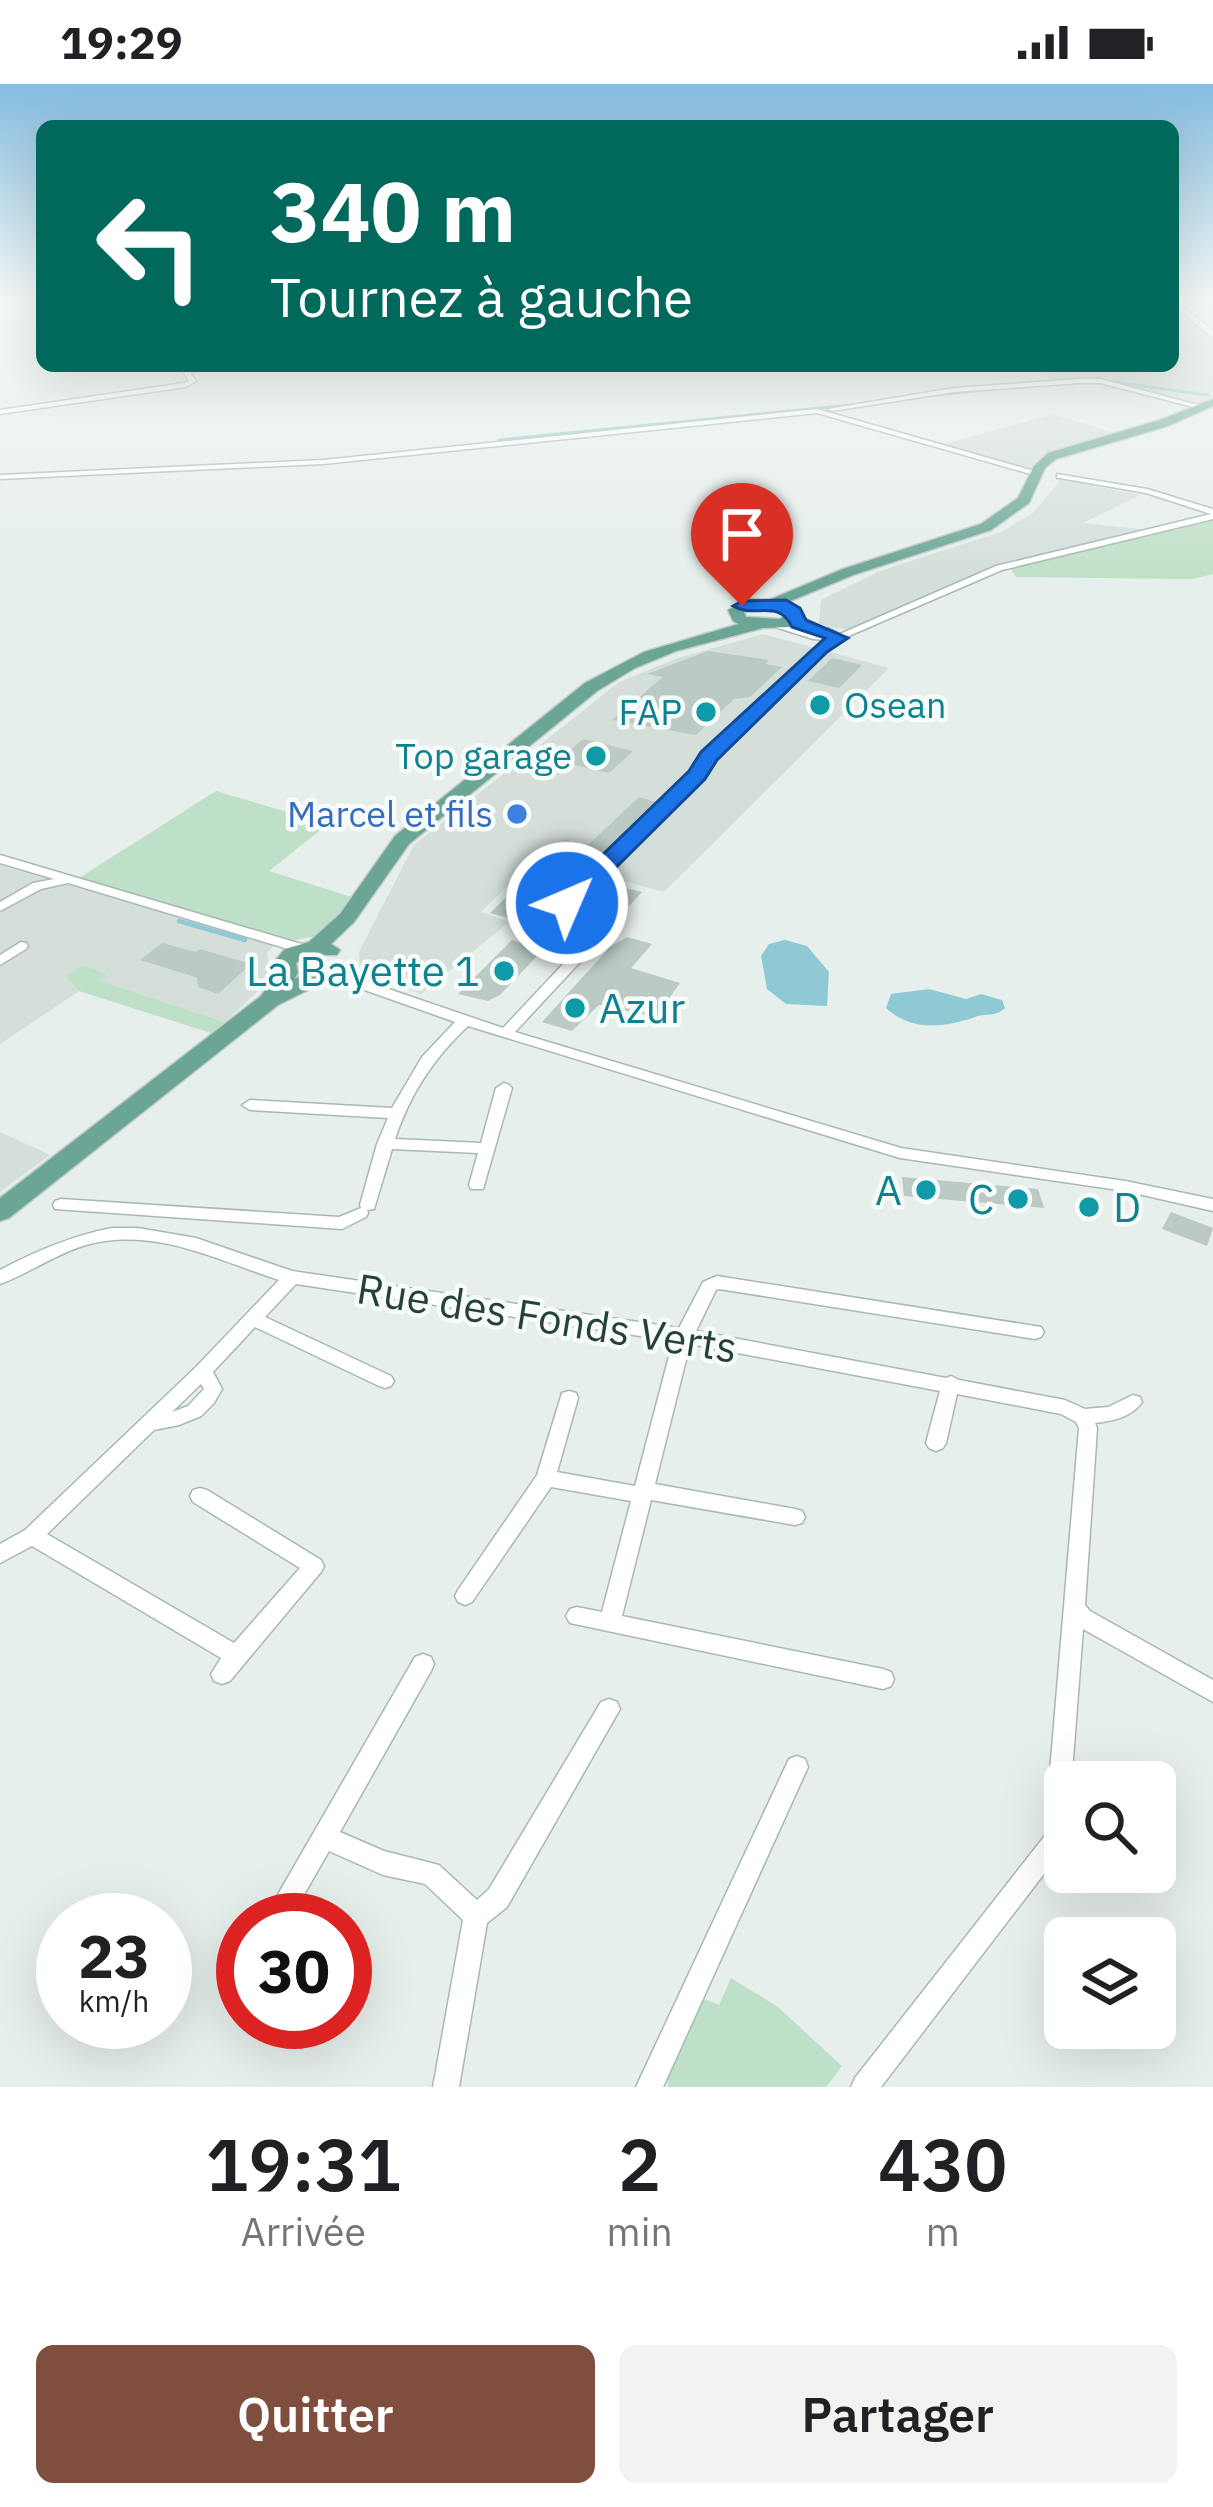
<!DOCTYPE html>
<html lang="fr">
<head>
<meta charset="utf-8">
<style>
  body { margin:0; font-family:"IBM Plex Sans",sans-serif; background:#f2f2f2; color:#202124; height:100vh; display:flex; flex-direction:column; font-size:45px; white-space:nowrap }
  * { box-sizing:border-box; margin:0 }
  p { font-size:39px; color:#757577 }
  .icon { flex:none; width:66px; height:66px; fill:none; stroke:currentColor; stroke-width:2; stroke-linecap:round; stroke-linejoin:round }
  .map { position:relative; height:2003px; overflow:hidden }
  .drawer { display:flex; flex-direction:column; background:#fff; flex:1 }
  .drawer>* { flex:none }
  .guide { position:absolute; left:36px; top:36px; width:1143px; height:252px; border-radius:18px; box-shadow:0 12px 48px #0002; background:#00695c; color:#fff; overflow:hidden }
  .controls { position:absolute; left:1044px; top:1677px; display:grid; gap:24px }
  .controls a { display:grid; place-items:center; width:132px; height:132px; border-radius:18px; background:#fff; box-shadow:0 12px 48px #0002; font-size:60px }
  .speed { position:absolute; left:36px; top:1809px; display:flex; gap:24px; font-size:60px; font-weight:700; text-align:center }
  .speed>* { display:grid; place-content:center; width:156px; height:156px; border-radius:50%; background:#fff; box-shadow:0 12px 48px #0002; line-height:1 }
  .speed small { font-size:30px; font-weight:400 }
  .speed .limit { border:18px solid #d22; background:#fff; color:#111 }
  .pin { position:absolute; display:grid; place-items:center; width:102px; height:102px; color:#fff; margin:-123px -51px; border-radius:50% 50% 50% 0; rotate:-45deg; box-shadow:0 0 12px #0007 }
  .pin .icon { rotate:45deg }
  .me { position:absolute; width:132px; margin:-66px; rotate:45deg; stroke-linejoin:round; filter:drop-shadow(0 0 9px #0008) }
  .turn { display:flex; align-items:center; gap:42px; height:252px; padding:0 36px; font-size:54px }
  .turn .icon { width:156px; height:156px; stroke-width:2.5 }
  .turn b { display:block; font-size:84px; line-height:102px }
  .eta { display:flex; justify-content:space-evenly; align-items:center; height:204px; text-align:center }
  .eta b { font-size:72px; font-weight:600; line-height:84px }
  .primary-button { display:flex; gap:24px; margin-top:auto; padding:24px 36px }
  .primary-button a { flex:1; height:138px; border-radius:18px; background:#7f4e3f; color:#fff; font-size:48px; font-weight:600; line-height:138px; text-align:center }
  .primary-button a+a { background:#f2f2f2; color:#202124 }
  .status { display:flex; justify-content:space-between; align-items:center; height:84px; padding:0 60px; background:#fff; direction:ltr }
  .status svg { height:33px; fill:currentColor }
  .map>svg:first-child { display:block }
</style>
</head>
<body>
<div class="status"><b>19:29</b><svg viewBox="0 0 49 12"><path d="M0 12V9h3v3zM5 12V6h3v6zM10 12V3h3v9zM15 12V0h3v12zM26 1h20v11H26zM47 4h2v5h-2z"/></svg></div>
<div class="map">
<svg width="1213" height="2003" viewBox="0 0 1213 2003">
  <rect width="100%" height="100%" fill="#e6efeb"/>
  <!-- built -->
  <g fill="#d4dfda">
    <path d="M1173,222l40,31v63l-23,7 -88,-24 -48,-1 -22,-16h141z"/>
    <path d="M1053,330l65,20 -68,20 -18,17 -88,-27z"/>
    <path d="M1061,395l79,16 -57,28 73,8 -162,35 -147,64 -28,-6 2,-24 59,-29 121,-39 32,-19z"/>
    <path d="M763,550l126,34 -225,224 -127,-35 -56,55 28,10 -88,72 -61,-22 -1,-20 55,-107 205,-163 59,-24z"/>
    <path d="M0,781l274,80 -7,8 5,25 -47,44 -126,-41 7,-6 -40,1 13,15 -79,53z"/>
    <path d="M0,1048l50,23 -50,37z"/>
  </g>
  <!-- green -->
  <g fill="#bfe0c8">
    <path d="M1213,435v55l-21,5 -176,-2 -5,-8z"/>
    <path d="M216,707l112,33 -59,47 86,27 -30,37 -37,6 -209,-63z"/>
    <path d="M82,881l25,9 -7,7 125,41 -14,11 -132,-42 -13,-15z"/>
    <path d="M731,1894l47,29 64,59 -16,21h-158l-1,-11 35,-78 17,7z"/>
  </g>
  <!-- water -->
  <g fill="#8ec9d4">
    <path d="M785,856l22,6 22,26 -2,34 -41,-2 -19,-15 -6,-33 8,-12z"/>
    <path d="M929,905l37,10 15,-5 21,6 3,8c-10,9 -15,5 -27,8 -31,11 -65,17 -92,-8l5,-14z"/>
  </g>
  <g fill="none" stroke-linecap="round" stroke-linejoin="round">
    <!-- stream-far1 -->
    <g stroke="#8ec9d4" stroke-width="3">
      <path d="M1106,297l102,14"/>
      <path d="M935,311l60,-6"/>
      <path d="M499,356l361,-36"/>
    </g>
    <!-- stream -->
    <path stroke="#8ec9d4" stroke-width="4.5" d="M179,837l66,19"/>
  </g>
  <!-- building -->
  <g fill="#bbcac4">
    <path d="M708,567l61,9 -3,4 16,3 -32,30 -16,2 -38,36 -84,-15 51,-43 -16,-3z"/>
    <path d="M832,574l30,7 -23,23 -31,-7z"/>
    <path d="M583,655l50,12 -24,22 -51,-12z"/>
    <path d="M639,713l18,5 -56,54h-16l-59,61 -9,-3 -5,5 -22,-6 75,-73 22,6z"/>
    <path d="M617,802l25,6 -30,33 -17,-4 5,-6 -14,-4z"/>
    <path d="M627,853l25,7 -21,24 49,15 -24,34 -57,-12 -27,26 -30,-9 68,-75z"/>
    <path d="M512,856l25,8 -5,4 7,2 -39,41 -12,6 -30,-7z"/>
    <path d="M162,859l34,9 4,-3 51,15 -33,30 -20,-7 -1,-9 -8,-3 -49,-15z"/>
    <path d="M902,1093l136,12 6,19 -140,-12z"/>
    <path d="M1171,1128l42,16 -6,18 -45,-17z"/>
  </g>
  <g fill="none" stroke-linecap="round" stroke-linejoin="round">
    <defs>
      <g id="minor">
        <path d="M203,282h13l-26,7 6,8 -10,6 -186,27v-4l184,-27 5,-2 -6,-10z"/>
        <path d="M1080,295h20l105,28 -4,2 -101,-26h-20l-126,9 -122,19 -4,-2 126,-21z"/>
        <path d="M817,325l224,64 -7,2 -217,-62 -494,51 -323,15v-4l323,-15z"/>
        <path d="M1057,390l90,15 66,20v10l-211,51 -165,71 -124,118 -11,18 -128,127 20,43 -79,85 386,116 224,33 88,18v12l-88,-20 -225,-33 -432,-132c-35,33 -58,68 -73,113l86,4 15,-55 8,-5 5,2 3,3 -29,101h-12l-2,-4 9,-32 -86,-4 -18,60 -7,1 1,3 -2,4 -24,12 -287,-20 -2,-4 2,-4 6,-2 278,18 22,-9 -1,-3 17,-61 11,-26 -138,-8 -8,-5 8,-5 142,8 30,-51 33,-35 -96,-34 -42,-8 -2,-3 2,-3 24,2 -11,-9 2,-3h10l23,17 138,47 77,-82 -19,-43 1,-3 131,-127 11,-18 123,-115 -14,-1 -38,-12v-4l38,9 15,-4 12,6 156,-68 215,-52 -65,-21 -86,-15h-3z"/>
        <path d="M0,771l308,91 2,3 -7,4 -5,-1 -230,-69 -27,6 -41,22v-9l33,-19 21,-4 -54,-16z"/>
        <path d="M21,858l5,1 2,3 -2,3 -26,16v-10z"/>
        <path d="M112,1144h26l58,10 96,33 387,57 24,-46 14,-6 324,51 3,5 -3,5 -6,2 -316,-50 -3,1 -20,41 250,47 5,-2 8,4 106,20 20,9 23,-2 25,-12 7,2 2,5c-10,15 -29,19 -47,21l2,5 -12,177 5,6 123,69v22l-130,-73 -11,143 -3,8 -8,3 -8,-3 -3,-8 29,-344 -3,-6 -15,-8 -104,-20 -11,49 -3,5 -7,3 -7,-3 -3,-5 14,-52 -250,-47 -35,140 140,25 7,2 3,6 -3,6 -7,2 -144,-25 -29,116 261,53 8,3 3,7 -3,7 -8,3 -313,-66 -4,-7 4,-7 7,-2 25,5 29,-111 -80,-14 -79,115 -7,3 -7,-3 -3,-6 3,-6 79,-115 25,-82 7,-2 7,2 2,5 -21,74 78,14 38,-145 -377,-57 -31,33 126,59 3,5 -3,5 -6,2 -6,-2 -124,-59 -42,45 9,17 -8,14 -13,13 -22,9 -25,5 -107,104 187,109 66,-75 -107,-66 -3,-6 3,-6 7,-2 7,2 114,70 3,6 -3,6 -91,109 -8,3 -8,-3 -3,-7 10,-16 -189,-112 -32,17v-19l25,-14 172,-164 82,-86c-62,-20 -125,-54 -193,-35 -31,9 -56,28 -86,39v-14c36,-19 71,-34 112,-42zM201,1300l3,5 -16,17 -16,6z"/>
        <path d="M423,1570l8,3 3,7 -3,7 -91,161 44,19 55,14 38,35 12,-11 112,-187 8,-3 8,3 3,7 -113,198 -20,16 -28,164h-26l30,-167 -38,-36 -42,-9 -54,-24 -39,68h-18l-3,-9 146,-253z"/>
        <path d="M797,1672l8,3 3,8 -145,320h-27l153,-328z"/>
        <path d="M1055,1745l8,4v16l-182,238h-30l4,-9 192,-245z"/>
      </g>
      <path id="secondary" d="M1173,216l40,30v8l-40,-33z"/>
      <path id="primary" d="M1213,315v7l-45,20 -112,33 -11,9 -16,35 -38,27 -138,45 -65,27 15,13 -13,12 -27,1 -87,23 -41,17 -38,23 -188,153 -55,78 -23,22 9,6 -3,5h-29l-12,8 2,10 -4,6 18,-7 11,7 -3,5 -42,21 -269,213 -9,3v-23l261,-202 15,-23 -3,-10 12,-14 24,-7 31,-28 55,-78 190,-153 59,-31 95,-28 -6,-3 -5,-11 22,-11 19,1 74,-31 138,-45 37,-26 16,-32 14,-13 112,-33zM757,523l27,4 3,3 -7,5 -34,-2 -2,-5z"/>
    </defs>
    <!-- minor casing -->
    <use href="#minor" stroke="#a8b8b2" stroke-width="3"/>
    <!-- secondary casing -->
    <use href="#secondary" stroke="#a4bbb3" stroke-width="3"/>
    <!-- primary casing -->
    <use href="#primary" stroke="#c2cac8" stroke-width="3"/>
    <!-- minor -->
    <use href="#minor" fill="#fff" fill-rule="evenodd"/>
    <!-- secondary -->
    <use href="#secondary" fill="#fff" fill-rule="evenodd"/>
    <!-- primary -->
    <use href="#primary" fill="#6aa596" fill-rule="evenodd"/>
  </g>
  <!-- sky -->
  <linearGradient id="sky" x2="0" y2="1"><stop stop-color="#84bce0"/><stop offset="0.43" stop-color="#f4f8f6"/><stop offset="1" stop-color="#f4f8f6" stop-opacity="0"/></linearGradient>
  <rect width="1213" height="497" fill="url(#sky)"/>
  <!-- route -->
  <path fill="#1a73e8" stroke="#114b97" stroke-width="3" d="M786,516l14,8 6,12 42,18 -21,14 -110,108 -12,19 -130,129h-17v-10l131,-127 12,-19 124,-114 -33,-11c-14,-29 -37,-8 -59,-21l9,-5z"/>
  <!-- markers -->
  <g fill="#0f9aa8" stroke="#f7fbf9" stroke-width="4.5">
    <circle cx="820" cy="621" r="12"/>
    <circle cx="706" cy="628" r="12"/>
    <circle cx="596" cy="672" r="12"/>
    <circle cx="504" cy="887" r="12"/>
    <circle cx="575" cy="924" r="12"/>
    <circle cx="926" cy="1106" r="12"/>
    <circle cx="1018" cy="1115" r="12"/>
    <circle cx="1089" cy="1123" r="12"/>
  </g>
  <circle fill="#3f7fe0" stroke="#f7fbf9" stroke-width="4.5" cx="517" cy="730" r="12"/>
  <g text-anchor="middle" stroke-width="9" stroke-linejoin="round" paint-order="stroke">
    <!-- far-culture labels -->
    <g font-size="36" fill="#0d838f" stroke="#f7fbf9" text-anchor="end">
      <text x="844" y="634" text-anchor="start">Osean</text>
      <text x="682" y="641">FAP</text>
      <text x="572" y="685">Top garage</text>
    </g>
    <!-- far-shop labels -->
    <g font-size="36" fill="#366cbe" stroke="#f7fbf9" text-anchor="end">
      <text x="493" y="743">Marcel et fils</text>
    </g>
    <!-- culture labels -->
    <g font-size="42" fill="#0d838f" stroke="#f7fbf9" text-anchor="end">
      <text x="480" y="902">La Bayette 1</text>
      <text x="599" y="939" text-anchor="start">Azur</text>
      <text x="902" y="1121">A</text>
      <text x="994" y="1130">C</text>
      <text x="1113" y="1138" text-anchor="start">D</text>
    </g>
    <!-- street labels -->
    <g font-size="42" fill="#24423a" stroke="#f7fbf9">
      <text transform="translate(547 1234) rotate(9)" y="15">Rue des Fonds Verts</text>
    </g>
  </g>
</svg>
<div class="controls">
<a><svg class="icon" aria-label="search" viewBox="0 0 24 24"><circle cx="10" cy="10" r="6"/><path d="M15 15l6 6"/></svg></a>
<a><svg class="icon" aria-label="layers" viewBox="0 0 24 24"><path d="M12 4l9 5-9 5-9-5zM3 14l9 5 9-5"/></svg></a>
</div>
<div class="speed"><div>23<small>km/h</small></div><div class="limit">30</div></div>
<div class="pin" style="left:742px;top:522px;background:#d93025"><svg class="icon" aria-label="arrive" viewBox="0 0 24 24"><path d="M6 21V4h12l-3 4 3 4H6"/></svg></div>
<svg class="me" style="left:567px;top:819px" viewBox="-20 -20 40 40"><circle r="17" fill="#1a73e8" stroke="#fff" stroke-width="3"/><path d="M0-11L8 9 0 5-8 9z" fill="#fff"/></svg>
<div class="guide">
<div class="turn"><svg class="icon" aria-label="left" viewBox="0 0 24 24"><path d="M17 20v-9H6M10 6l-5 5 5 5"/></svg><div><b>340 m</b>Tournez à gauche</div></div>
</div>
</div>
<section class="drawer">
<div class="eta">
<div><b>19:31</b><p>Arrivée</p></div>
<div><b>2</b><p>min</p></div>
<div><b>430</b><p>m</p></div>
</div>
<div class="primary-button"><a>Quitter</a><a>Partager</a></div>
</section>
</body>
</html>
